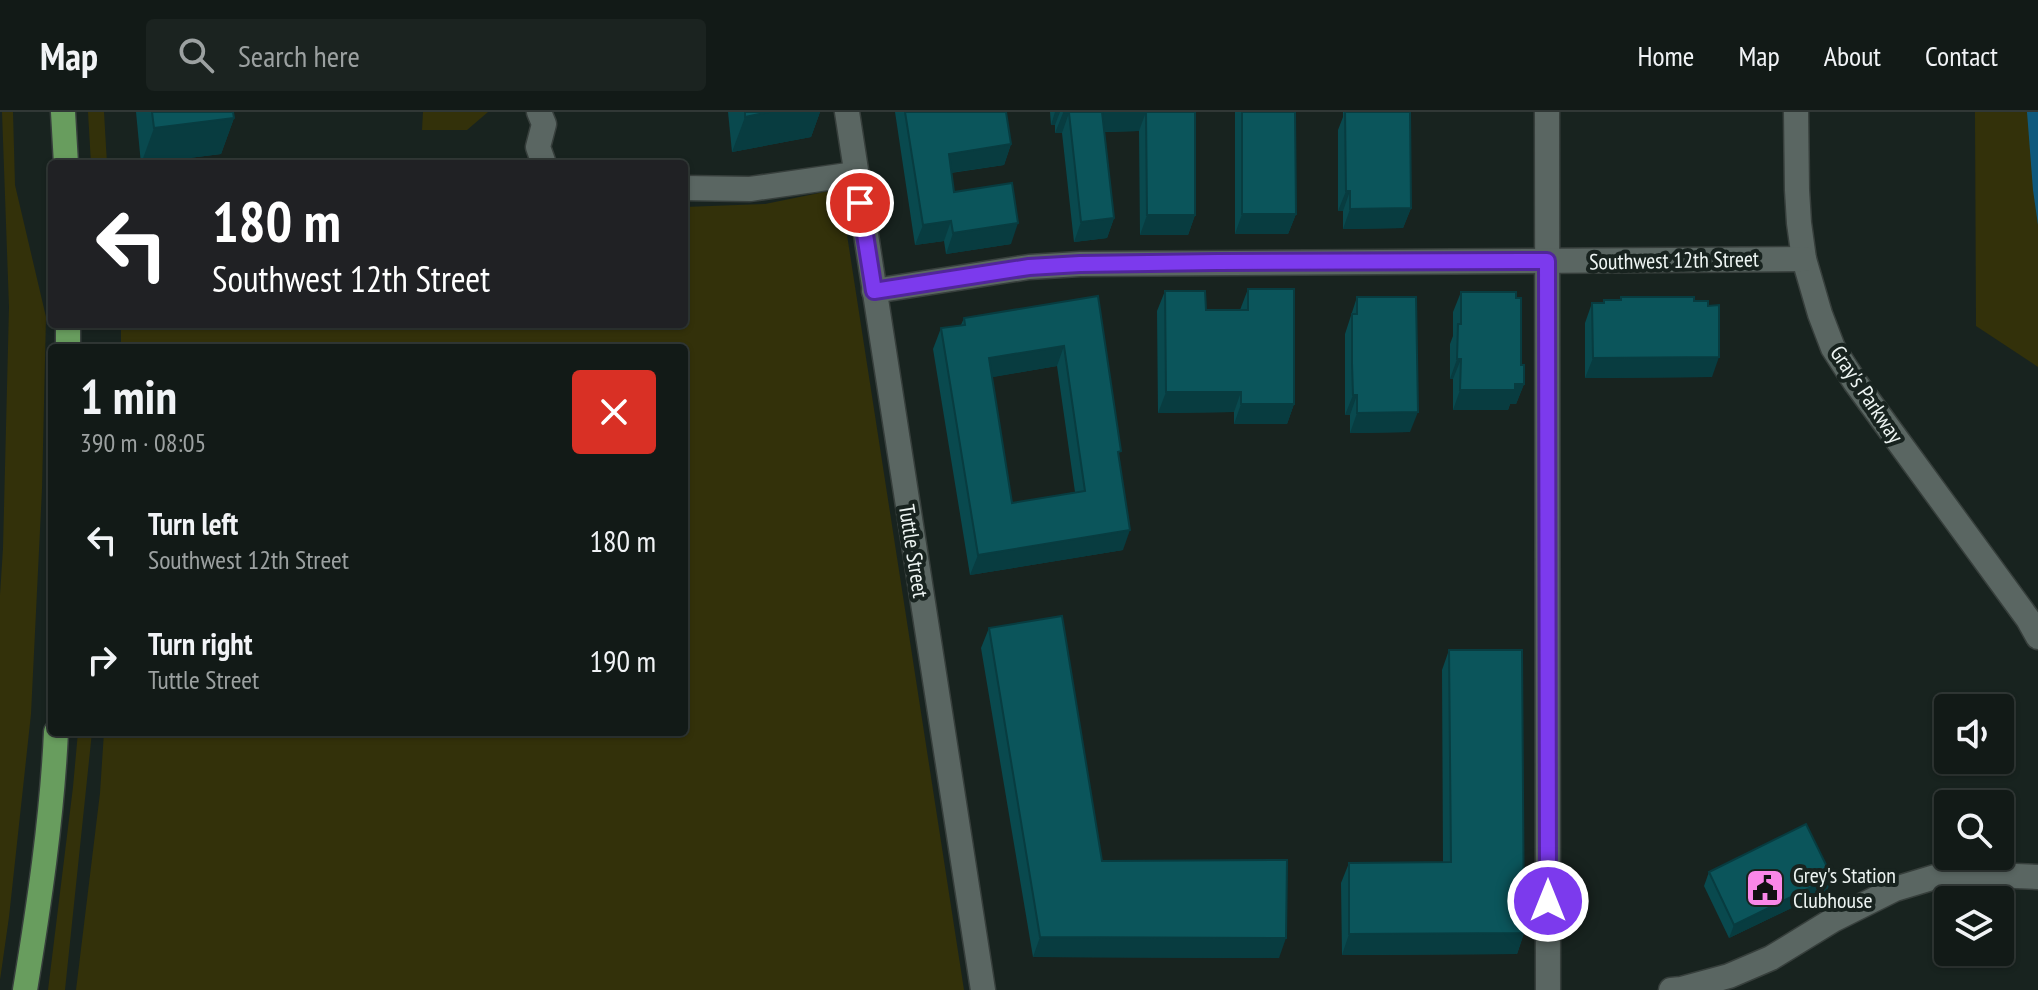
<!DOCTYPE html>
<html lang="en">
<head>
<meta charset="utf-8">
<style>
  body { margin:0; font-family:"PT Sans Narrow",sans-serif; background:#1b2320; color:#f1f3f6; height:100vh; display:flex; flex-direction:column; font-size:30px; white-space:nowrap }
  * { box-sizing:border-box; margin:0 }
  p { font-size:26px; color:#9ca1a1 }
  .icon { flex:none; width:44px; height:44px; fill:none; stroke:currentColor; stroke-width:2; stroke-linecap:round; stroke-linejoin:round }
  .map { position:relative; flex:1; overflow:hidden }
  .drawer { position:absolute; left:48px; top:232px; width:640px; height:392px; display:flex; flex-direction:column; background:#121a17; border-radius:8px; box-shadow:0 2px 6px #0004,0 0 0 2px #313836 }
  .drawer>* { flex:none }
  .banner { position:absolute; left:48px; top:48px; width:640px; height:168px; border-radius:8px; box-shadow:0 2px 6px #0004,0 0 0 2px #313836; background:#202124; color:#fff; overflow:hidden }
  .controls { position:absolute; left:1934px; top:582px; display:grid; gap:16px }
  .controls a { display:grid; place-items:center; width:80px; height:80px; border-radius:8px; background:#121a17; box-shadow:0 2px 6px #0004,0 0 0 2px #313836; font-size:40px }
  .pin { position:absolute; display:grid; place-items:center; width:68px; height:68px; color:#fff; margin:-34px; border:4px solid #fff; border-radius:50%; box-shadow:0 2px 8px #0007 }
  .me { position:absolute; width:88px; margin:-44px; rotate:0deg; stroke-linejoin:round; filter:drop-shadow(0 0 6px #0008) }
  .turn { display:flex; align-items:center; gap:28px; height:168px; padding:0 32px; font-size:36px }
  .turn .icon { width:104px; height:104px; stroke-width:2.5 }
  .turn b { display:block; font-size:56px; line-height:68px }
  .round { display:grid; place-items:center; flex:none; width:84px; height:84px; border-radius:8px; background:#1b2320 }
  .overview { display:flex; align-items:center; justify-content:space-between; height:136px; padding:0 32px }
  h1 { font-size:48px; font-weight:600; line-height:60px }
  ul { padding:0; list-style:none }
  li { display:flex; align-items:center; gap:24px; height:120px; padding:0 32px }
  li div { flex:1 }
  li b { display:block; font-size:30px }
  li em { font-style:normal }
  header { display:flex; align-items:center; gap:48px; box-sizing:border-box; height:112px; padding:0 40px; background:#121a17; border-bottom:2px solid #313836 }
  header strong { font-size:38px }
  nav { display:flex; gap:44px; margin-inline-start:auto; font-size:28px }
  .search { width:560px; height:72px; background:#1b2320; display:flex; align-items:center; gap:20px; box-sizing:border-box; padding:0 28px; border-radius:8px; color:#9ca1a1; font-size:30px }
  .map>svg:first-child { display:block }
</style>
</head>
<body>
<header>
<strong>Map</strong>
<div class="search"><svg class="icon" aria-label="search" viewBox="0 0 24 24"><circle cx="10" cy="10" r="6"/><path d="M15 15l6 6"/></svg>Search here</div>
<nav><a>Home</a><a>Map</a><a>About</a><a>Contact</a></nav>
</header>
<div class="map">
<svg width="2038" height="878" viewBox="0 0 2038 878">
  <rect width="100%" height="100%" fill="#18231f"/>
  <!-- green -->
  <g fill="#33310a">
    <path d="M2,0h11l2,73 31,132 -4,172 -11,225 -22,203 -9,63v-385l3,-47 6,-241z"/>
    <path d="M88,0h16l3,52h-16z"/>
    <path d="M423,0h65l-21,18h-45z"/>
    <path d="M1975,0h63v255l-62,-41z"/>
    <path d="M829,79l8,4 6,14 121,781h-888l24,-197 4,-61h580v-384h-563v-24h563v-117l81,-3z"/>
    <path d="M78,620h14l-27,258h-17l25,-203z"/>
  </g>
  <!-- water -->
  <path fill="#105a7d" d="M2027,0h11v113l-5,-35z"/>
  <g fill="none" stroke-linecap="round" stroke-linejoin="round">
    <defs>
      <g id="minor">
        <path d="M539,0l5,12 -6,23 6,17"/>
        <path d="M847,0l136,878"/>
        <path d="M1547,0l1,878"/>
        <path d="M1796,0l1,78 2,33 5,36 16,55 13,34 22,34 173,237 10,18"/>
        <path d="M684,76l66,1 105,-15"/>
        <path d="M874,179l155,-24 51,-3 724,-5"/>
        <path d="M1671,878l10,-1 48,-13 42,-18 62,-38 62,-31 40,-12 57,-2 46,2"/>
      </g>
      <g id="major">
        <path d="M63,0l3,52"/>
        <path d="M68,212v24"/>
        <path d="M25,878c14,-85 27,-172 31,-258"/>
      </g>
    </defs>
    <!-- minor casing -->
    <use href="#minor" stroke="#373f3c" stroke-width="27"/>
    <!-- major casing -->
    <use href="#major" stroke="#373f3c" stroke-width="27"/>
    <!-- minor -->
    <use href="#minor" stroke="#5a6662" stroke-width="24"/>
    <!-- major -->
    <use href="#major" stroke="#689d5e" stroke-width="24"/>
  </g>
  <!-- wall -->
  <g fill="#09494e" fill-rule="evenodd">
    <path d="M136,0h97l1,6 -13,36 -80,10z"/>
    <path d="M728,0h92l-9,25 -79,15z"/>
    <path d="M895,0h111l5,32 -7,21 -53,8 3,19 57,52 -65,10 -2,-13 -29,4z"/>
    <path d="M1050,0h145v103l-7,20h-48l-1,-104 -35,1 10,86 -7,20 -33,4 -12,-109h-7v-8h-4z"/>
    <path d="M1235,0h60l1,102 -8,20h-53z"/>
    <path d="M1343,0h67l1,96 -8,20 -60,1v-18h-5v-81l5,-13z"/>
    <path d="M1248,177l46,115 -7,20h-53v-12l-76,1 -1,-102 8,-20 41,19h34z"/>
    <path d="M1461,180l60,73 3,19 -8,20h-6l-2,6h-55v-31h-3v-35l3,-8v-24z"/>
    <path d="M1098,184l21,161 4,93 -153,25 -37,-226 8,-21 20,-3 3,-7zM1057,254l18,126 -63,11 -20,-126z"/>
    <path d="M1357,185l53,135 -60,1v-18h-5v-81z"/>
    <path d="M1621,185l73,4 18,76 -127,1v-55l7,-20h11l1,-3h16z"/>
    <path d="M989,516l113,233 177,97 -246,-1 -52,-309z"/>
    <path d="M1449,538l75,283 -7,21 -175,1 -1,-72 8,-20 94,-1 -1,-192z"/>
    <path d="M1709,760l118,19 -98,47 -25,-52z"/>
  </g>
  <!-- shaded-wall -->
  <g fill="#083c40">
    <path d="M769,0h51l-9,25 -79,15 13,-35z"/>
    <path d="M1055,0h5l-5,13h-4z"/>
    <path d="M1102,0h44l-7,19 -44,1z"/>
    <path d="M1063,1h6l-7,20h-7z"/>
    <path d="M234,6l-13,36 -80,10 13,-36z"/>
    <path d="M1011,32l-7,21 -63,9 8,-20z"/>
    <path d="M1346,79h4l-7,20h-5z"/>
    <path d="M1411,96l-8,20 -60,1 7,-20z"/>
    <path d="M1242,102h54l-8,20h-53z"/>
    <path d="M1147,103h48l-7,20h-48z"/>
    <path d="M1114,106l-7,20 -33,4 7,-20z"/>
    <path d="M951,109l-7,20 -29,4 8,-20z"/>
    <path d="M1018,111l-7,21 -65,10 7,-21z"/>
    <path d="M1064,234l-7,20 -75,13 7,-21z"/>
    <path d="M1719,245l-7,20 -127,1 8,-20z"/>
    <path d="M1457,247h4l-8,20h-3z"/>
    <path d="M1515,272h9l-8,20h-6l-2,6h-55l7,-20z"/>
    <path d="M1166,280h75l-7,20 -76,1z"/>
    <path d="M1353,283h4l-7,20h-5z"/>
    <path d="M1241,292h53l-7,20h-53z"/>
    <path d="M1418,300l-8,20 -60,1 7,-20z"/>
    <path d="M1130,418l-7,20 -153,25 8,-20z"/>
    <path d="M1832,765l-5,14 -98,47 5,-13z"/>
    <path d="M1524,821l-7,21 -175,1 7,-21z"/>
    <path d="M1040,825l246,1 -7,20 -246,-1z"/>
  </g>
  <!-- building -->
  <g fill="#0b555b" stroke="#083c40" stroke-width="2" fill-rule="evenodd">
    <path d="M152,0h81l1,6 -80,10z"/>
    <path d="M745,0h24l-24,5z"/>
    <path d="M905,0h101l5,32 -62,10 5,38 58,-9 6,40 -65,10 -2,-12 -28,4z"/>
    <path d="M1063,0h39l12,106 -33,4 -12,-109z"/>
    <path d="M1146,0h49v103h-48z"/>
    <path d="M1242,0h53l1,102h-54z"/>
    <path d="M1345,0h65l1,96 -61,1v-18h-4z"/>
    <path d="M1248,177h46v115h-53v-12h-75l-1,-101h40l1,19h42z"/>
    <path d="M1461,180h55v6h5v67h3v19h-9v6h-55l1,-31h-4l1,-35h3z"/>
    <path d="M1098,184l23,155 -3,1 12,78 -152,25 -37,-227 24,-3 -1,-7zM1064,234l21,145 -73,12 -23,-145z"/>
    <path d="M1357,185h59l2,115 -61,1v-18h-4l-1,-32v-49h5z"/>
    <path d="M1621,185h73v4h14v5l11,-1v52l-126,1 -1,-55h12v-3h17z"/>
    <path d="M1062,504l40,245 185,-1 -1,78 -246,-1 -51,-309z"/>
    <path d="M1449,538h73l2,283 -175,1v-71l102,-1z"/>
    <path d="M1806,712l26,53 -98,48 -25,-53z"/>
  </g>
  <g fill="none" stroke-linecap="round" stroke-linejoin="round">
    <defs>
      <path id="route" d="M860,91l14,88 155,-24 51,-3 137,-2 330,-1 1,640"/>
    </defs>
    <!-- route casing -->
    <use href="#route" stroke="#51269a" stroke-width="20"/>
    <!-- route -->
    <use href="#route" stroke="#7c3aed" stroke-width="14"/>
  </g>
  <!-- icons -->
  <defs>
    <symbol id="civic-square" viewBox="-11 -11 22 22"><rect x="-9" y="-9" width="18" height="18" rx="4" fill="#fa87e8" stroke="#18231f"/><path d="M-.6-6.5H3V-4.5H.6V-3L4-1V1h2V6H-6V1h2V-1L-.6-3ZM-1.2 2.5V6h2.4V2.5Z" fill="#111"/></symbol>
  </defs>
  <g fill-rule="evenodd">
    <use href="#civic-square" x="1743" y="754" width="44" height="44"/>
  </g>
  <g text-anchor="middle" stroke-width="8" stroke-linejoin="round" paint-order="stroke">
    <!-- street labels -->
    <g font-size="22" fill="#eef5f3" stroke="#18231f">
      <text transform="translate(1674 148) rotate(-1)" y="8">Southwest 12th Street</text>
      <text transform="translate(1867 282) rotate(56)" y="8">Gray's Parkway</text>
      <text transform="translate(914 439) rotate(81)" y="8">Tuttle Street</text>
    </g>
    <!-- poi labels -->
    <g font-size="22" fill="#eef5f3" stroke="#18231f" text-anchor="start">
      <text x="1793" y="771">Grey's Station<tspan x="1793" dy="25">Clubhouse</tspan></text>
    </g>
  </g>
</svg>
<div class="controls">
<a><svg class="icon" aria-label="sound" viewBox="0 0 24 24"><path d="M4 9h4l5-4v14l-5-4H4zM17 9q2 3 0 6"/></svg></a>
<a><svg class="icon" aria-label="search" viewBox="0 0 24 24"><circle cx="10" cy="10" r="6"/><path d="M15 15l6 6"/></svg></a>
<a><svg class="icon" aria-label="layers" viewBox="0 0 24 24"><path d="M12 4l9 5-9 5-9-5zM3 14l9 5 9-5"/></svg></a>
</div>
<div class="pin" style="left:860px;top:91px;background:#d93025"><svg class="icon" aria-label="arrive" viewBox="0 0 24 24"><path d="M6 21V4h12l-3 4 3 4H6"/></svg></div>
<svg class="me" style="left:1548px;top:789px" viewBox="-20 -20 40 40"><circle r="17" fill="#7c3aed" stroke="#fff" stroke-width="3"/><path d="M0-11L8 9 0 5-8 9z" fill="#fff"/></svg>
<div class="banner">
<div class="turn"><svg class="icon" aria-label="left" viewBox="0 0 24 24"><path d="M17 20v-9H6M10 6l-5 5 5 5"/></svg><div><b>180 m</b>Southwest 12th Street</div></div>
</div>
<section class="drawer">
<div class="overview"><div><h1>1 min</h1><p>390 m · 08:05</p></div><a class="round" style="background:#d93025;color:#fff"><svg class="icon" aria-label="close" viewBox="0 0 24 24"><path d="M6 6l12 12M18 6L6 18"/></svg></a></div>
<ul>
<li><svg class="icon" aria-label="left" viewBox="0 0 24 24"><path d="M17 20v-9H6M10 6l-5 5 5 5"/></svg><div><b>Turn left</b><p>Southwest 12th Street</p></div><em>180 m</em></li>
<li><svg class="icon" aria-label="right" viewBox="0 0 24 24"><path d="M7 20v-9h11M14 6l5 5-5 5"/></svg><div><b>Turn right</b><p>Tuttle Street</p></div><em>190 m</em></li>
</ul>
</section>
</div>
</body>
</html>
